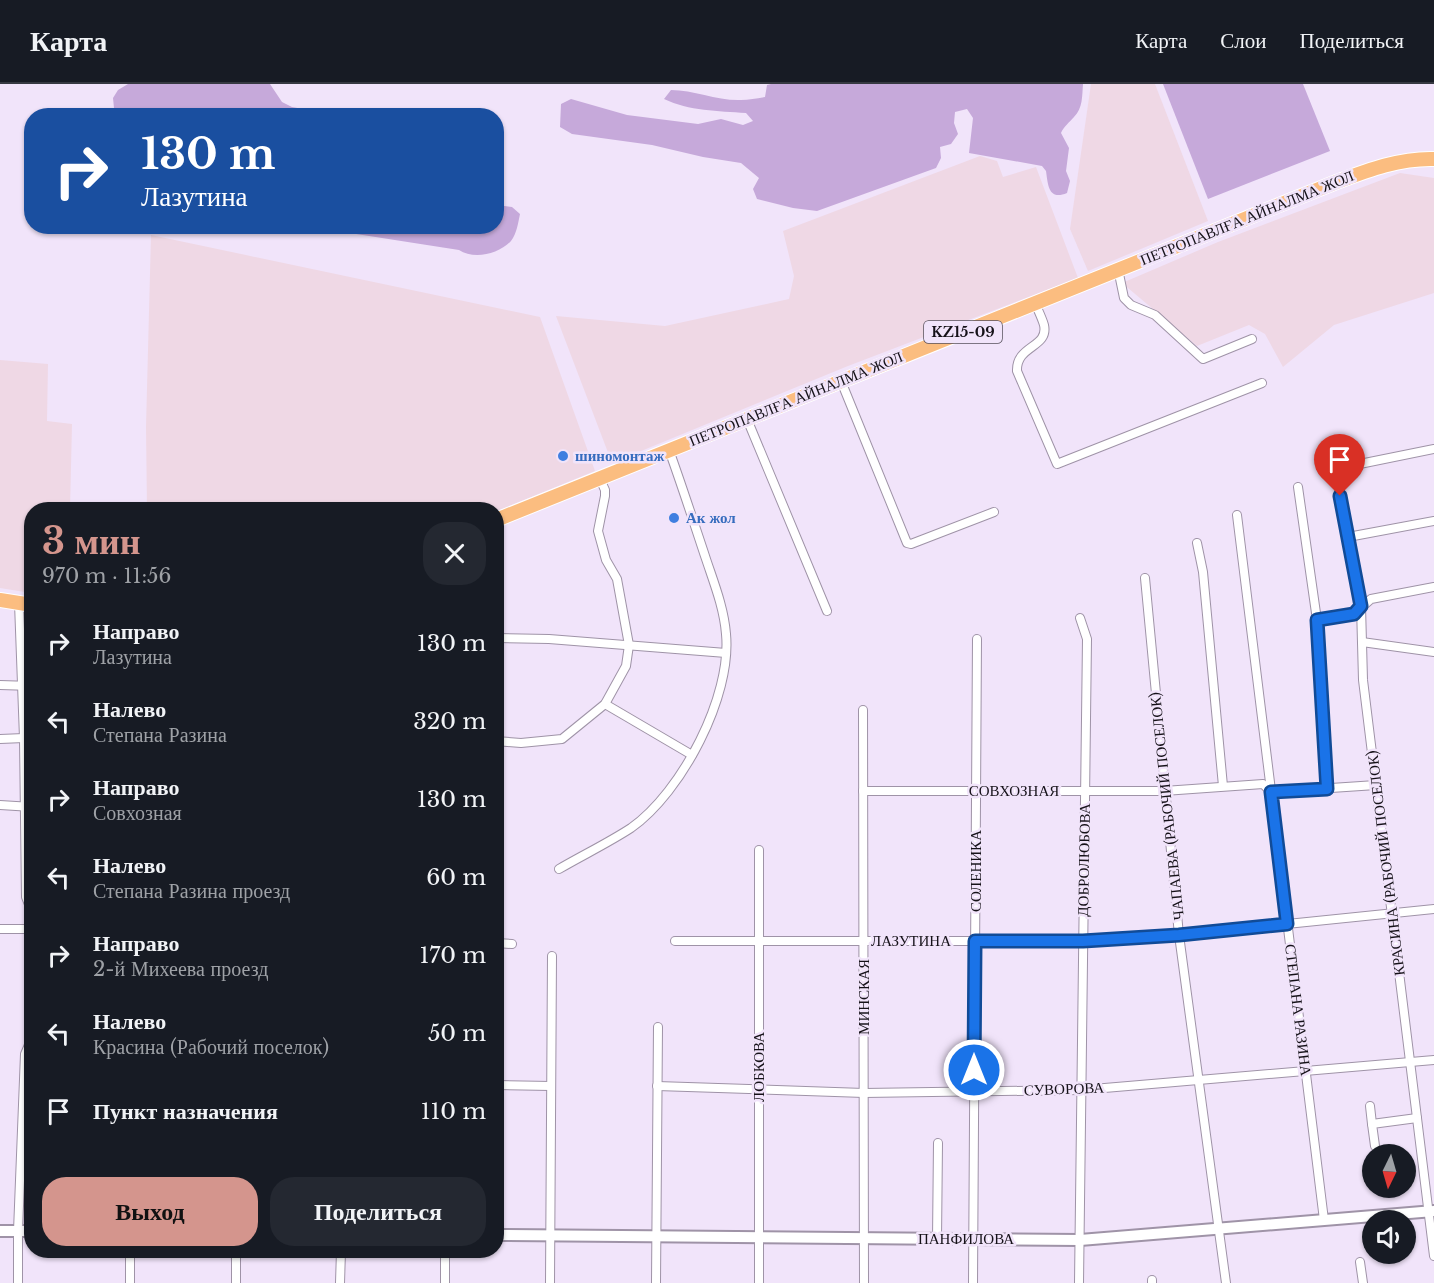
<!DOCTYPE html>
<html lang="ru">
<head>
<meta charset="utf-8">
<style>
  body { margin:0; font-family:"Libre Baskerville",serif; background:#242831; color:#f1f3f6; height:100vh; display:flex; flex-direction:column; font-size:22px; white-space:nowrap }
  * { box-sizing:border-box; margin:0 }
  p { font-size:20px; color:#9ea1a6 }
  .icon { flex:none; width:33px; height:33px; fill:none; stroke:currentColor; stroke-width:2; stroke-linecap:round; stroke-linejoin:round }
  .map { position:relative; flex:1; overflow:hidden }
  .panel { position:absolute; left:24px; top:418px; width:480px; height:756px; display:flex; flex-direction:column; background:#171b24; border-radius:24px; box-shadow:0 2px 4px #0004 }
  .panel>* { flex:none }
  .guide { position:absolute; left:24px; top:24px; width:480px; height:126px; border-radius:24px; box-shadow:0 2px 4px #0004; background:#1a4fa0; color:#fff; overflow:hidden }
  .needle { width:39px; rotate:185deg }
  .controls { position:absolute; left:1362px; top:1060px; display:grid; gap:12px }
  .controls a { display:grid; place-items:center; width:54px; height:54px; border-radius:50%; background:#171b24; box-shadow:0 2px 4px #0004; font-size:30px }
  .pin { position:absolute; display:grid; place-items:center; width:51px; height:51px; color:#fff; margin:-62px -26px; border-radius:50% 50% 50% 0; rotate:-45deg; box-shadow:0 0 6px #0007 }
  .pin .icon { rotate:45deg }
  .me { position:absolute; width:66px; margin:-33px; rotate:0deg; stroke-linejoin:round; filter:drop-shadow(0 0 4px #0008) }
  .turn { display:flex; align-items:center; gap:21px; height:126px; padding:0 18px; font-size:27px }
  .turn .icon { width:78px; height:78px; stroke-width:2.5 }
  .turn b { display:block; font-size:42px; line-height:51px }
  .round { display:grid; place-items:center; flex:none; width:63px; height:63px; border-radius:24px; background:#242831 }
  .overview { display:flex; align-items:center; justify-content:space-between; height:102px; padding:0 18px }
  h1 { font-size:36px; font-weight:800; line-height:45px; color:#d4958d }
  .button { display:flex; gap:12px; margin-top:auto; padding:12px 18px }
  .button a { flex:1; height:69px; border-radius:24px; background:#d4958d; color:#111; font-size:24px; font-weight:800; line-height:69px; text-align:center }
  .button a+a { background:#242831; color:#f1f3f6 }
  ul { padding:0; list-style:none }
  li { display:flex; align-items:center; gap:18px; height:78px; padding:0 18px }
  li div { flex:1 }
  li b { display:block; font-size:22px }
  li em { font-style:normal }
  header { display:flex; align-items:center; gap:36px; box-sizing:border-box; height:84px; padding:0 30px; background:#171b24; border-bottom:2px solid #363941 }
  header strong { font-size:28px }
  nav { display:flex; gap:33px; margin-inline-start:auto; font-size:21px }
  .map>svg:first-child { display:block }
</style>
</head>
<body>
<header>
<strong>Карта</strong>
<nav><a>Карта</a><a>Слои</a><a>Поделиться</a></nav>
</header>
<div class="map">
<svg width="1434" height="1199" viewBox="0 0 1434 1199">
  <rect width="100%" height="100%" fill="#f1e4fa"/>
  <!-- commercial -->
  <g fill="#efd8e5">
    <path d="M1091,0h64l53,137 -120,50 -18,-42z"/>
    <path d="M980,72l17,5 6,16 33,-10 42,111 -230,88 -236,97 -56,-147 109,10 124,-27 5,-23 -11,-45z"/>
    <path d="M1400,89l34,5v115l-100,32 -51,42 -18,-33 -16,-9 -52,21 -75,-63 96,-41z"/>
    <path d="M151,151l389,82 55,154 -98,40 -350,-1 -1,-83z"/>
    <path d="M0,276l48,4 -1,57 25,3 -2,86h-38l-1,83 -31,-5z"/>
  </g>
  <!-- green -->
  <g fill="#c6a9da">
    <path d="M128,0h142l12,18 10,5 43,8h-216l-5,-7 -1,-10 5,-8z"/>
    <path d="M771,0h312c-1,12 0,24 -9,33 -5,6 -10,9 -13,16l8,15 -3,23 4,10 -3,12c-19,8 -19,-9 -21,-22l-4,-5 -73,-13 4,-35 -6,-9 -12,3 -1,11 4,11 -7,10 -11,3 1,11 -5,10 -119,43 -24,-3 -36,-9 -4,-10 6,-11 -18,-15 -38,-6 -51,-12 -80,-11 -12,-7 1,-23 10,-5 56,16 71,9 23,-5 22,6 10,-4 -7,-8c-28,-2 -57,-2 -82,-14l7,-9c23,0 47,11 70,10 8,0 16,-2 24,-3l2,-12z"/>
    <path d="M1163,0h140l27,67 -122,48z"/>
    <path d="M497,121l15,2 8,7c-2,9 -3,19 -9,27 -12,13 -37,19 -52,9l-122,-19v-5h159z"/>
  </g>
  <g fill="none" stroke-linecap="round" stroke-linejoin="round">
    <defs>
      <g id="street">
        <path d="M1118,185l6,29 7,7 24,10 48,44 49,-20"/>
        <path d="M1035,219c3,7 7,15 9,22 5,23 -28,20 -27,46l40,93 205,-81"/>
        <path d="M841,297l66,162 4,1 83,-32"/>
        <path d="M747,335l80,192"/>
        <path d="M1434,365l-94,19 -4,5 25,133 2,74 71,576"/>
        <path d="M1298,403l19,133 10,169"/>
        <path d="M1237,431l87,705"/>
        <path d="M1348,453l86,-16"/>
        <path d="M1197,459l6,29 20,214"/>
        <path d="M1145,494l34,357 47,348"/>
        <path d="M19,519l5,135 2,159 6,15"/>
        <path d="M1317,536l37,-6 17,-15 63,-12"/>
        <path d="M496,554l53,1 177,14"/>
        <path d="M1362,558l72,10"/>
        <path d="M0,601l32,1"/>
        <path d="M605,620l87,51"/>
        <path d="M863,626l1,573"/>
        <path d="M0,655l24,-1"/>
        <path d="M496,657l25,2 41,-4 43,-35 21,-38 3,-21 -12,-66 -11,-19 -8,-29 7,-35v-6l-5,-11"/>
        <path d="M863,707h301l99,-7 8,8 105,-7"/>
        <path d="M0,721l32,2"/>
        <path d="M559,785c24,-14 49,-26 72,-41 51,-36 101,-132 95,-194 -2,-26 -12,-51 -20,-75 -12,-36 -24,-73 -37,-109"/>
        <path d="M0,845h32"/>
        <path d="M675,857h408l96,-6 255,-26"/>
        <path d="M496,859l16,1"/>
        <path d="M496,1001l55,1"/>
        <path d="M657,1002l207,7 217,-3 353,-30"/>
        <path d="M1370,1022l2,18"/>
        <path d="M1375,1062l-3,-22 45,-6"/>
        <path d="M937,1155l1,-96"/>
        <path d="M1360,1178l3,21"/>
        <path d="M18,1199v-52l7,-177 7,-16"/>
        <path d="M130,1199v-32"/>
        <path d="M236,1199v-32"/>
        <path d="M340,1199l1,-32"/>
        <path d="M445,1199v-32"/>
        <path d="M550,1199l2,-327"/>
        <path d="M656,1199l2,-256"/>
        <path d="M759,1199v-433"/>
        <path d="M973,1199l4,-644"/>
        <path d="M1079,1199l8,-644 -7,-21"/>
        <path d="M1152,1199v-3"/>
      </g>
      <g id="secondary">
        <path d="M0,1147h32"/>
        <path d="M496,1151l584,5 354,-29"/>
      </g>
      <g id="highway">
        <path d="M496,436l838,-337c32,-12 65,-25 100,-24"/>
        <path d="M0,516l32,5"/>
      </g>
    </defs>
    <!-- street casing -->
    <use href="#street" stroke="#9f93a7" stroke-width="10"/>
    <!-- secondary casing -->
    <use href="#secondary" stroke="#9f93a7" stroke-width="14"/>
    <!-- highway casing -->
    <use href="#highway" stroke="#fff" stroke-width="16"/>
    <!-- street -->
    <use href="#street" stroke="#fff" stroke-width="8"/>
    <!-- secondary -->
    <use href="#secondary" stroke="#fff" stroke-width="10"/>
    <!-- highway -->
    <use href="#highway" stroke="#fbbd80" stroke-width="14"/>
  </g>
  <g fill="none" stroke-linecap="round" stroke-linejoin="round">
    <defs>
      <path id="route" d="M974,986l1,-129h108l96,-6 108,-11 -16,-132 56,-3 -10,-169 37,-6 7,-8 -21,-110"/>
    </defs>
    <!-- route casing -->
    <use href="#route" stroke="#114b97" stroke-width="15"/>
    <!-- route -->
    <use href="#route" stroke="#1a73e8" stroke-width="10"/>
  </g>
  <!-- markers -->
  <g fill="#3f7fe0" stroke="#f1e4fa" stroke-width="2">
    <circle cx="563" cy="372" r="6"/>
    <circle cx="674" cy="434" r="6"/>
  </g>
  <g text-anchor="middle" stroke-width="5" stroke-linejoin="round" paint-order="stroke">
    <!-- shield labels -->
    <rect fill="#f1e4fa" stroke="#57505c" stroke-width="1.5" x="924" y="237" width="78" height="22" rx="4.5"/>
    <g font-size="14" font-weight="bold" fill="#151118">
      <text x="963" y="253">KZ15-09</text>
    </g>
    <!-- street labels -->
    <g font-size="15" fill="#151118" stroke="#f1e4fa">
      <text transform="translate(1247 134) rotate(-22)" y="5">ПЕТРОПАВЛҒА АЙНАЛМА ЖОЛ</text>
      <text transform="translate(796 315) rotate(-22)" y="5">ПЕТРОПАВЛҒА АЙНАЛМА ЖОЛ</text>
      <text x="1014" y="712">СОВХОЗНАЯ</text>
      <text transform="translate(1167 722) rotate(-96)" y="5">ЧАПАЕВА (РАБОЧИЙ ПОСЕЛОК)</text>
      <text transform="translate(1084 776) rotate(-89)" y="5">ДОБРОЛЮБОВА</text>
      <text transform="translate(1386 779) rotate(-97)" y="5">КРАСИНА (РАБОЧИЙ ПОСЕЛОК)</text>
      <text transform="translate(976 787) rotate(-90)" y="5">СОЛЕНИКА</text>
      <text x="911" y="862">ЛАЗУТИНА</text>
      <text transform="translate(864 913) rotate(-90)" y="5">МИНСКАЯ</text>
      <text transform="translate(1298 926) rotate(83)" y="5">СТЕПАНА РАЗИНА</text>
      <text transform="translate(759 983) rotate(-90)" y="5">ЛОБКОВА</text>
      <text transform="translate(1064 1005) rotate(-2)" y="5">СУВОРОВА</text>
      <text x="966" y="1160">ПАНФИЛОВА</text>
    </g>
    <!-- shop labels -->
    <g font-size="15" font-weight="bold" fill="#366cbe" stroke="#f1e4fa" text-anchor="start">
      <text x="575" y="377">шиномонтаж</text>
      <text x="686" y="439">Ак жол</text>
    </g>
  </g>
</svg>
<div class="controls">
<a><svg class="needle" viewBox="-14 -14 28 28"><path d="M0-13l5 13h-10z" fill="#e53935"/><path d="M0 13l5-13h-10z" fill="#9ea1a6"/></svg></a>
<a><svg class="icon" aria-label="sound" viewBox="0 0 24 24"><path d="M4 9h4l5-4v14l-5-4H4zM17 9q2 3 0 6"/></svg></a>
</div>
<div class="pin" style="left:1340px;top:412px;background:#d93025"><svg class="icon" aria-label="arrive" viewBox="0 0 24 24"><path d="M6 21V4h12l-3 4 3 4H6"/></svg></div>
<svg class="me" style="left:974px;top:986px" viewBox="-20 -20 40 40"><circle r="17" fill="#1a73e8" stroke="#fff" stroke-width="3"/><path d="M0-11L8 9 0 5-8 9z" fill="#fff"/></svg>
<div class="guide">
<div class="turn"><svg class="icon" aria-label="right" viewBox="0 0 24 24"><path d="M7 20v-9h11M14 6l5 5-5 5"/></svg><div><b>130 m</b>Лазутина</div></div>
</div>
<section class="panel">
<div class="overview"><div><h1>3 мин</h1><p>970 m · 11:56</p></div><a class="round"><svg class="icon" aria-label="close" viewBox="0 0 24 24"><path d="M6 6l12 12M18 6L6 18"/></svg></a></div>
<ul>
<li><svg class="icon" aria-label="right" viewBox="0 0 24 24"><path d="M7 20v-9h11M14 6l5 5-5 5"/></svg><div><b>Направо</b><p>Лазутина</p></div><em>130 m</em></li>
<li><svg class="icon" aria-label="left" viewBox="0 0 24 24"><path d="M17 20v-9H6M10 6l-5 5 5 5"/></svg><div><b>Налево</b><p>Степана Разина</p></div><em>320 m</em></li>
<li><svg class="icon" aria-label="right" viewBox="0 0 24 24"><path d="M7 20v-9h11M14 6l5 5-5 5"/></svg><div><b>Направо</b><p>Совхозная</p></div><em>130 m</em></li>
<li><svg class="icon" aria-label="left" viewBox="0 0 24 24"><path d="M17 20v-9H6M10 6l-5 5 5 5"/></svg><div><b>Налево</b><p>Степана Разина проезд</p></div><em>60 m</em></li>
<li><svg class="icon" aria-label="right" viewBox="0 0 24 24"><path d="M7 20v-9h11M14 6l5 5-5 5"/></svg><div><b>Направо</b><p>2-й Михеева проезд</p></div><em>170 m</em></li>
<li><svg class="icon" aria-label="left" viewBox="0 0 24 24"><path d="M17 20v-9H6M10 6l-5 5 5 5"/></svg><div><b>Налево</b><p>Красина (Рабочий поселок)</p></div><em>50 m</em></li>
<li><svg class="icon" aria-label="arrive" viewBox="0 0 24 24"><path d="M6 21V4h12l-3 4 3 4H6"/></svg><div><b>Пункт назначения</b></div><em>110 m</em></li>
</ul>
<div class="button"><a>Выход</a><a>Поделиться</a></div>
</section>
</div>
</body>
</html>
